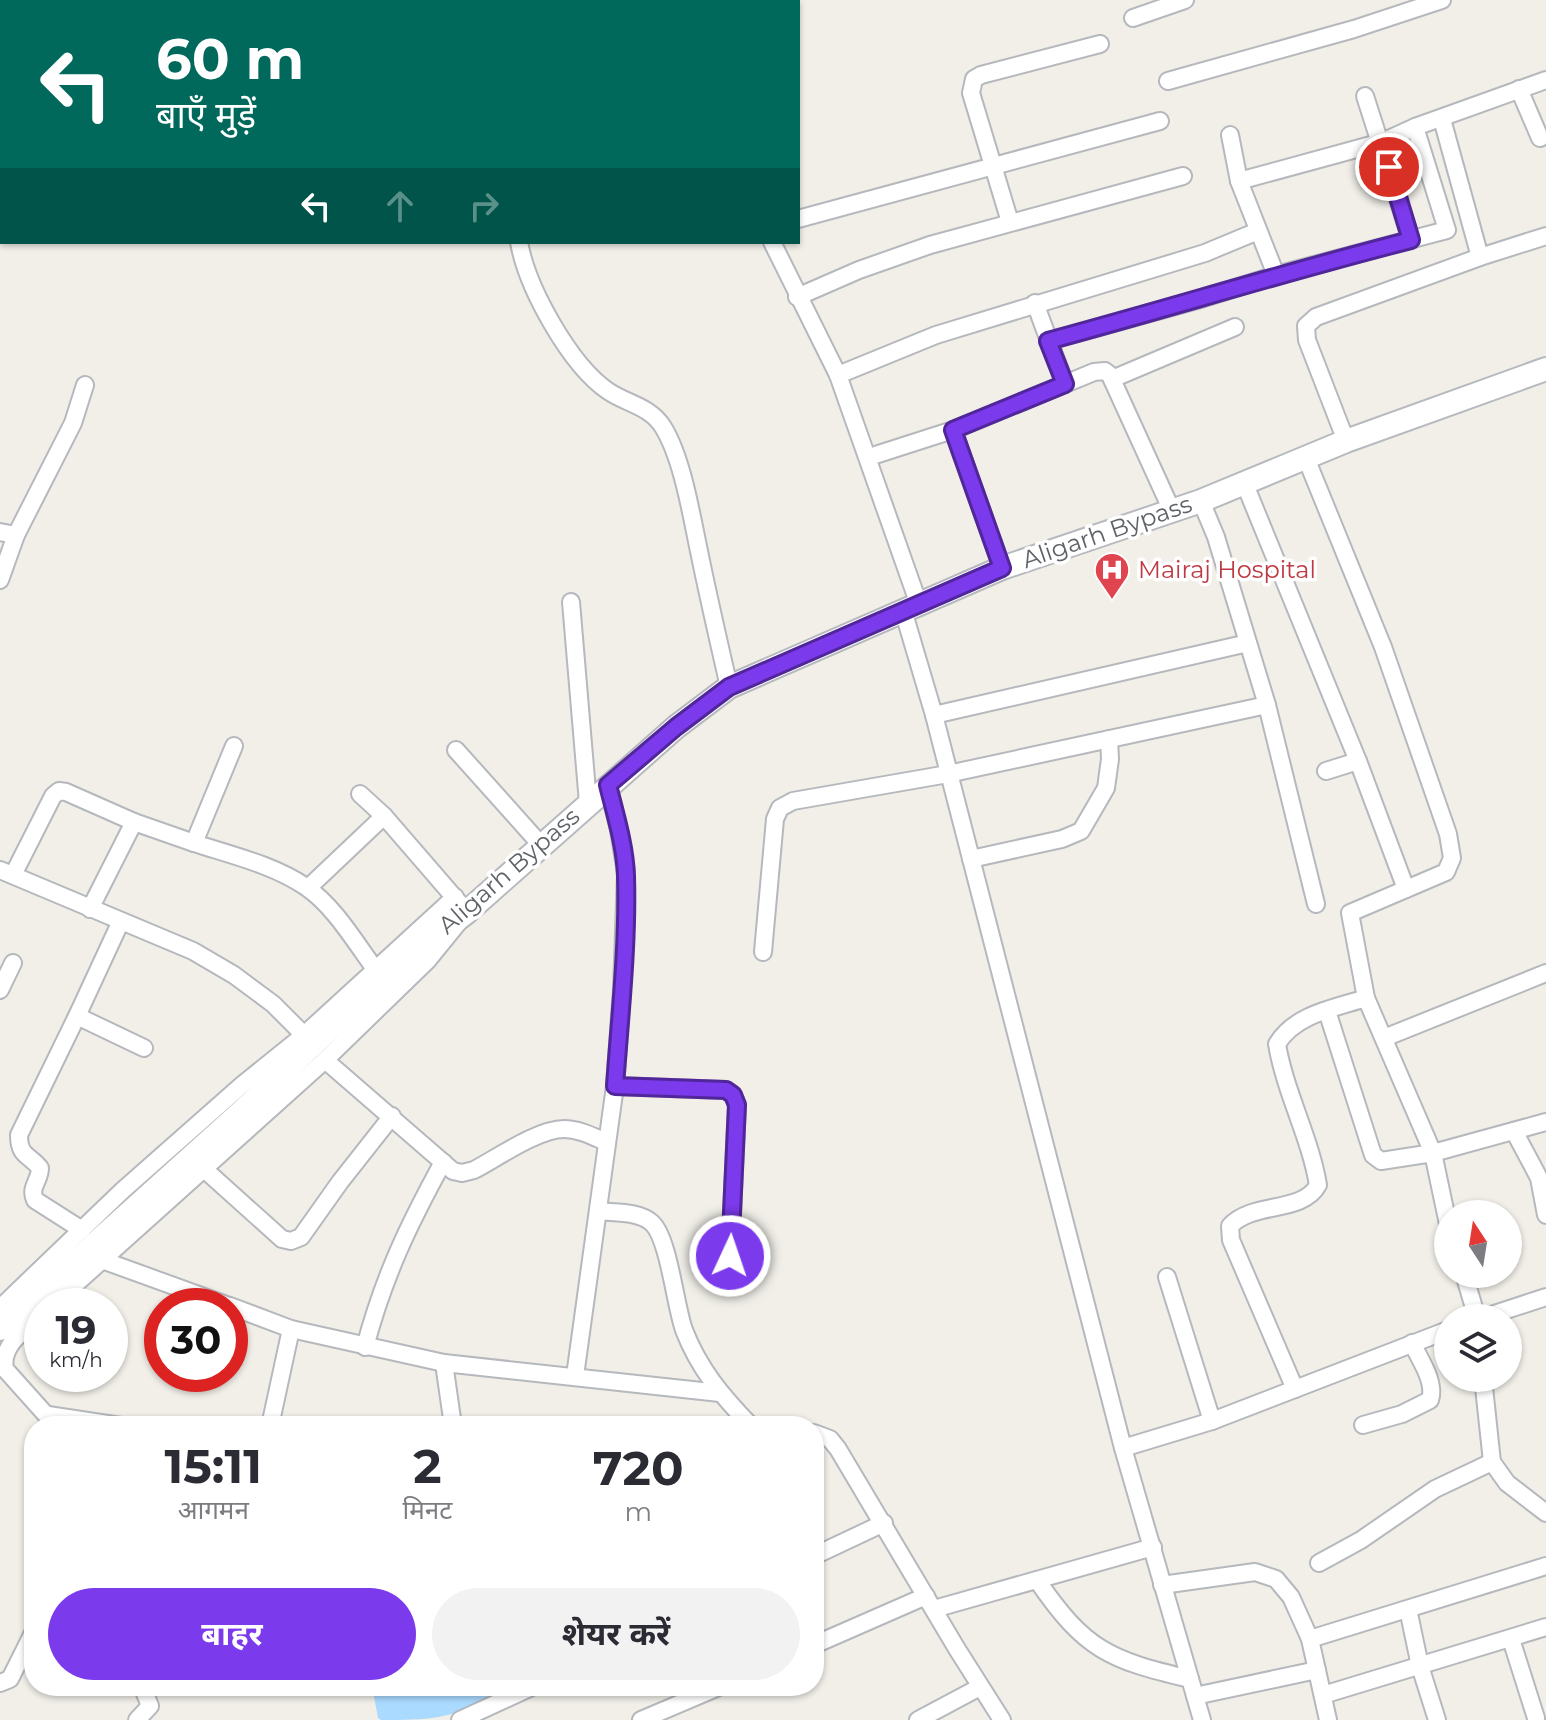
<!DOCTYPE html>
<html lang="hi">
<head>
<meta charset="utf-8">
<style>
  body { margin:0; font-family:Montserrat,"Noto Sans Devanagari",sans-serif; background:#f2f2f3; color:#2b2b33; height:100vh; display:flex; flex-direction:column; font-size:30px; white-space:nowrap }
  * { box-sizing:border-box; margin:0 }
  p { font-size:26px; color:#7c7c81 }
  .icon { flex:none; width:44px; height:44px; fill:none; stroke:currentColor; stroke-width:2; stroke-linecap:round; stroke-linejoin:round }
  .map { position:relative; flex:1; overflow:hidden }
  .details { position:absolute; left:24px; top:1416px; width:800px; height:280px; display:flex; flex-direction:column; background:#fff; border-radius:32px; box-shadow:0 2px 6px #0004 }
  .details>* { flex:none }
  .banner { position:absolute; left:0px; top:0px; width:800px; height:244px; box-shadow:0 2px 6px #0004; background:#00695c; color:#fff; overflow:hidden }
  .needle { width:52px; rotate:348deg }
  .tools { position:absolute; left:1434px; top:1200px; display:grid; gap:16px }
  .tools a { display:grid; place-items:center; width:88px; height:88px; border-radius:50%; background:#fff; box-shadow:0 2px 6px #0004; font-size:40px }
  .speed { position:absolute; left:24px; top:1288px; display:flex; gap:16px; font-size:40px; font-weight:700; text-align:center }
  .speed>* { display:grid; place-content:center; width:104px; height:104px; border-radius:50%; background:#fff; box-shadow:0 2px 6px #0004; line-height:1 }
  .speed small { font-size:20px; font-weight:400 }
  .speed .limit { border:12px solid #d22; background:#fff; color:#111 }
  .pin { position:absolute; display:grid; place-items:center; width:68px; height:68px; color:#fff; margin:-34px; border:4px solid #fff; border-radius:50%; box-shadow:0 2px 8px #0007 }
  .me { position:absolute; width:88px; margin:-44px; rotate:3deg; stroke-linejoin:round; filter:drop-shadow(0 0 6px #0008) }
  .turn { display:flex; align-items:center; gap:28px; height:168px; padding:0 24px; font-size:36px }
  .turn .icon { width:104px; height:104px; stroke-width:2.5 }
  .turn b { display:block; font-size:56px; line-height:68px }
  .lanes { display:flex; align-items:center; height:76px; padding:0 24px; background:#0003; justify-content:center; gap:40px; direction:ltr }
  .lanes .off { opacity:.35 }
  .eta { display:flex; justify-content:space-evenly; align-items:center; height:136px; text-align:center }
  .eta b { font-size:48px; font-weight:700; line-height:56px }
  .action { display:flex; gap:16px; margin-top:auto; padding:16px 24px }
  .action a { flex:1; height:92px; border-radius:48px; background:#7c3aed; color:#fff; font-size:32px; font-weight:700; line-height:92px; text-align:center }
  .action a+a { background:#f2f2f3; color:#2b2b33 }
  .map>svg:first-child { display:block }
</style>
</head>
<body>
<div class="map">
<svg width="1546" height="1720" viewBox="0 0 1546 1720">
  <rect width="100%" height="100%" fill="#f1efe8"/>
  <!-- water -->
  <path fill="#aadaff" d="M372,1686h114l4,9c-35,25 -66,25 -109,25l-3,-2z"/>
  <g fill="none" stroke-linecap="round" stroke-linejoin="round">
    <defs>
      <path id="service" d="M479,2l7,-2"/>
      <g id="minor">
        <path d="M373,0l2,2"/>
        <path d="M1133,18l52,-18"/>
        <path d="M1168,81l186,-52 88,-29"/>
        <path d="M1519,89l21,49"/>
        <path d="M1365,96l46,144"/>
        <path d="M1442,119l38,138"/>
        <path d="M1230,135l9,46 37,94"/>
        <path d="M1239,181l143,-39 33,-15"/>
        <path d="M798,219l362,-98"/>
        <path d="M1010,222l-39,-129 3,-14 7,-4 119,-31"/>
        <path d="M519,242c8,46 51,123 89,149 19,13 42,15 55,36 20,32 29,92 37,129 9,44 19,87 29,131"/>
        <path d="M772,242l66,133"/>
        <path d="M797,297l62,-27 71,-25 253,-69"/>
        <path d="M1035,303l30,81"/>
        <path d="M1048,341l156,-43 72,-23 171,-45 -32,-103 131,-47"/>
        <path d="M1112,379l123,-52"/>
        <path d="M953,430l49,138"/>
        <path d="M1346,441l-39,-101 -1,-14 10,-9 164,-60 66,-21"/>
        <path d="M869,457l84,-27 141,-58 11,-1 5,4 62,136"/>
        <path d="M1244,482l114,279 -32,10"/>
        <path d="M1201,501l15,36 51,168"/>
        <path d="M0,532l16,3 57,-112 12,-38"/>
        <path d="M0,580l16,-45"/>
        <path d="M571,602l17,201"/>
        <path d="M918,602l-80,-227 98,-40 269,-82 53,-22"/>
        <path d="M903,610l31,105 189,733 79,272"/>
        <path d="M934,715l314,-72"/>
        <path d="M234,746l-40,97c37,12 80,22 112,44 28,19 49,55 69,82"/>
        <path d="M456,750l85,95"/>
        <path d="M1358,761l48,128"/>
        <path d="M971,859l91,-20 19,-8 25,-43 4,-29 -1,-20"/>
        <path d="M0,870l193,81 41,24 39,29 31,31"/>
        <path d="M13,875l40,-79 6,-5 7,1 68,30 60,21"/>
        <path d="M308,888l76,-72"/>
        <path d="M90,909l44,-87"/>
        <path d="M763,952l12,-133 5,-11 13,-7 155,-27 319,-69 49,199"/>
        <path d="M0,990l13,-27"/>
        <path d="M1366,998l67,155 15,71"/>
        <path d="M1327,1011l46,144 8,6 52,-8 113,-31"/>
        <path d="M77,1016l44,-95"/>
        <path d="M1384,1038l162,-65"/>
        <path d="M325,1060l128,111 9,2 12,-3c23,-12 64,-41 90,-41 15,0 28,7 42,13"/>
        <path d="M615,1086l111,4 7,5 4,10 -7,151"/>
        <path d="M1514,1131l25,47 7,37"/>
        <path d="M203,1168l79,71 9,2 10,-4 39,-55 52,-66"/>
        <path d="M598,1211c17,2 41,0 54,12 17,16 23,82 32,107 15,39 38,66 67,96"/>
        <path d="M82,1230l-47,-30c-6,-13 5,-19 5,-32 -11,-14 -21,-11 -21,-33l58,-119 67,32"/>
        <path d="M102,1260l127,46"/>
        <path d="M1464,1274l13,44"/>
        <path d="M1167,1277l45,144"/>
        <path d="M51,1306l274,-246 103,-100 39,-48 -83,-96 -24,-22"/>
        <path d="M230,1306l61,23 153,34 276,30"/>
        <path d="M0,1308l123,-118 119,-105 62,-50 151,-138"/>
        <path d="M42,1315c-16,14 -42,30 -37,54l51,57"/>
        <path d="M1482,1318l64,-21"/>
        <path d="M365,1347c19,-71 43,-121 78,-185"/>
        <path d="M444,1363l9,63"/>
        <path d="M575,1376l40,-290 7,-96 4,-117 -7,-43 -11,-45"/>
        <path d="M1483,1378l9,84 15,21 39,30"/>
        <path d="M1295,1389l-64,-149 -1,-14c23,-25 72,-12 88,-41 -8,-48 -33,-93 -41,-141 18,-30 58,-36 89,-46l-16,-85 96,-41 6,-14 -4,-24 -65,-187 -77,-189"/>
        <path d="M48,1415l73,11"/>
        <path d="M1363,1425l39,-11 28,-14c6,-18 -10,-40 -18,-57"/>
        <path d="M270,1426l21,-97"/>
        <path d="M814,1433l16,6 8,10 119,200 45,71"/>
        <path d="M1123,1448l89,-27 236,-91"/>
        <path d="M814,1556l70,-33"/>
        <path d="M1319,1563l42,-23 74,-51 57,-27"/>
        <path d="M1037,1580c48,70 72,80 153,99"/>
        <path d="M1162,1585l93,-13 21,7 15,18 19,42 18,81"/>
        <path d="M934,1609l219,-62"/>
        <path d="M1408,1609l12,57 17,54"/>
        <path d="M1310,1639l236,-73"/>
        <path d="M1511,1639l25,79"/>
        <path d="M814,1645l112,-49"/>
        <path d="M0,1683l10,-4 24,-48"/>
        <path d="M1323,1695l223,-68"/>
        <path d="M1195,1696l122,-26"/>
        <path d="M137,1720l13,-14 -8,-20"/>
        <path d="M460,1720l74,-34"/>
        <path d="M641,1720l80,-34"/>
        <path d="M918,1720l62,-33"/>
      </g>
      <path id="secondary" d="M0,1329l241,-217 165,-154 61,-46 209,-185 53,-40 273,-119 199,-67 145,-60 200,-72"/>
    </defs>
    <!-- service casing -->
    <use href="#service" stroke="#b5b8bc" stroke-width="12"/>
    <!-- minor casing -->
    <use href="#minor" stroke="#b5b8bc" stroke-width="20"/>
    <!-- secondary casing -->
    <use href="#secondary" stroke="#b6babf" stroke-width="26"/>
    <!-- service -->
    <use href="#service" stroke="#fff" stroke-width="8"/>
    <!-- minor -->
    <use href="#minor" stroke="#fff" stroke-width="16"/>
    <!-- secondary -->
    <use href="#secondary" stroke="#fff" stroke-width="22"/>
  </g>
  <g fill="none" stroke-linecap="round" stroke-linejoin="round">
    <defs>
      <path id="route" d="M730,1256l7,-151 -4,-10 -7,-5 -111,-4c5,-70 13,-141 11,-210 -1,-31 -11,-62 -18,-91l68,-58 53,-40 273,-119 -49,-138 112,-46 -17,-43c122,-33 241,-70 363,-101l-22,-73"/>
    </defs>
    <!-- route casing -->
    <use href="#route" stroke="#51269a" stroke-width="20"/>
    <!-- route -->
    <use href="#route" stroke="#7c3aed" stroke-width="14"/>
  </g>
  <!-- icons -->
  <defs>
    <symbol id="hospital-pin" viewBox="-11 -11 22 30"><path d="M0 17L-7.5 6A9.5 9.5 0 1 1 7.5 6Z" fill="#e0444e" stroke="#fff"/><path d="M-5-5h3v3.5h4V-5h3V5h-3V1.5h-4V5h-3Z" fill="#fff"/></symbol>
  </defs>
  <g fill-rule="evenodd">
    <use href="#hospital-pin" x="1092" y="550" width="40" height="54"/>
  </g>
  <g text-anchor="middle" stroke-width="7" stroke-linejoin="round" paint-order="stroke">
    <!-- street labels -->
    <g font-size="24" fill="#5f6368" stroke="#fff">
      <text transform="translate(1107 532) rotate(-19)" y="8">Aligarh Bypass</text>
      <text transform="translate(509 871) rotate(-41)" y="8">Aligarh Bypass</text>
    </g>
    <!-- health labels -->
    <g font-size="24" fill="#be3a42" stroke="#fff" text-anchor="start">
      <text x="1138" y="578">Mairaj Hospital</text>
    </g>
  </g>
</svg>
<div class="tools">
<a><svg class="needle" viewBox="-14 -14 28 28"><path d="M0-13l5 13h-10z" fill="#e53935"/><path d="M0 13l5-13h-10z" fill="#7c7c81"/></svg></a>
<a><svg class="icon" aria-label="layers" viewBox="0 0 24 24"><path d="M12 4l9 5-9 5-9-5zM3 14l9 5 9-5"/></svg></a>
</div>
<div class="speed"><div>19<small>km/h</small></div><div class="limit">30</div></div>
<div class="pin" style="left:1389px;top:167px;background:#d93025"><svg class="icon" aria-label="arrive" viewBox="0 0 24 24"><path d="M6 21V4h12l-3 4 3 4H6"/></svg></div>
<svg class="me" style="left:730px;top:1256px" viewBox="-20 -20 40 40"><circle r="17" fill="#7c3aed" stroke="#fff" stroke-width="3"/><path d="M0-11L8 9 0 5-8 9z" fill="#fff"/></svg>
<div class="banner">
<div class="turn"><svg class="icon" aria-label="left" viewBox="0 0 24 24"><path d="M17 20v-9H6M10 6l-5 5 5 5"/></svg><div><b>60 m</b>बाएँ मुड़ें</div></div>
<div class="lanes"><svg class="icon" aria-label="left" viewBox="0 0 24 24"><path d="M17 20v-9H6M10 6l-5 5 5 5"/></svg><svg class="icon off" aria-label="ahead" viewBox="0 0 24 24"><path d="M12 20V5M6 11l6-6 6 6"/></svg><svg class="icon off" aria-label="right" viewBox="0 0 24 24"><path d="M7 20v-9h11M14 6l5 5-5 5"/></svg></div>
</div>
<section class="details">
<div class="eta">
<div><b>15:11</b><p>आगमन</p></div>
<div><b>2</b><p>मिनट</p></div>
<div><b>720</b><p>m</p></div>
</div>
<div class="action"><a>बाहर</a><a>शेयर करें</a></div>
</section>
</div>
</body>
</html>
